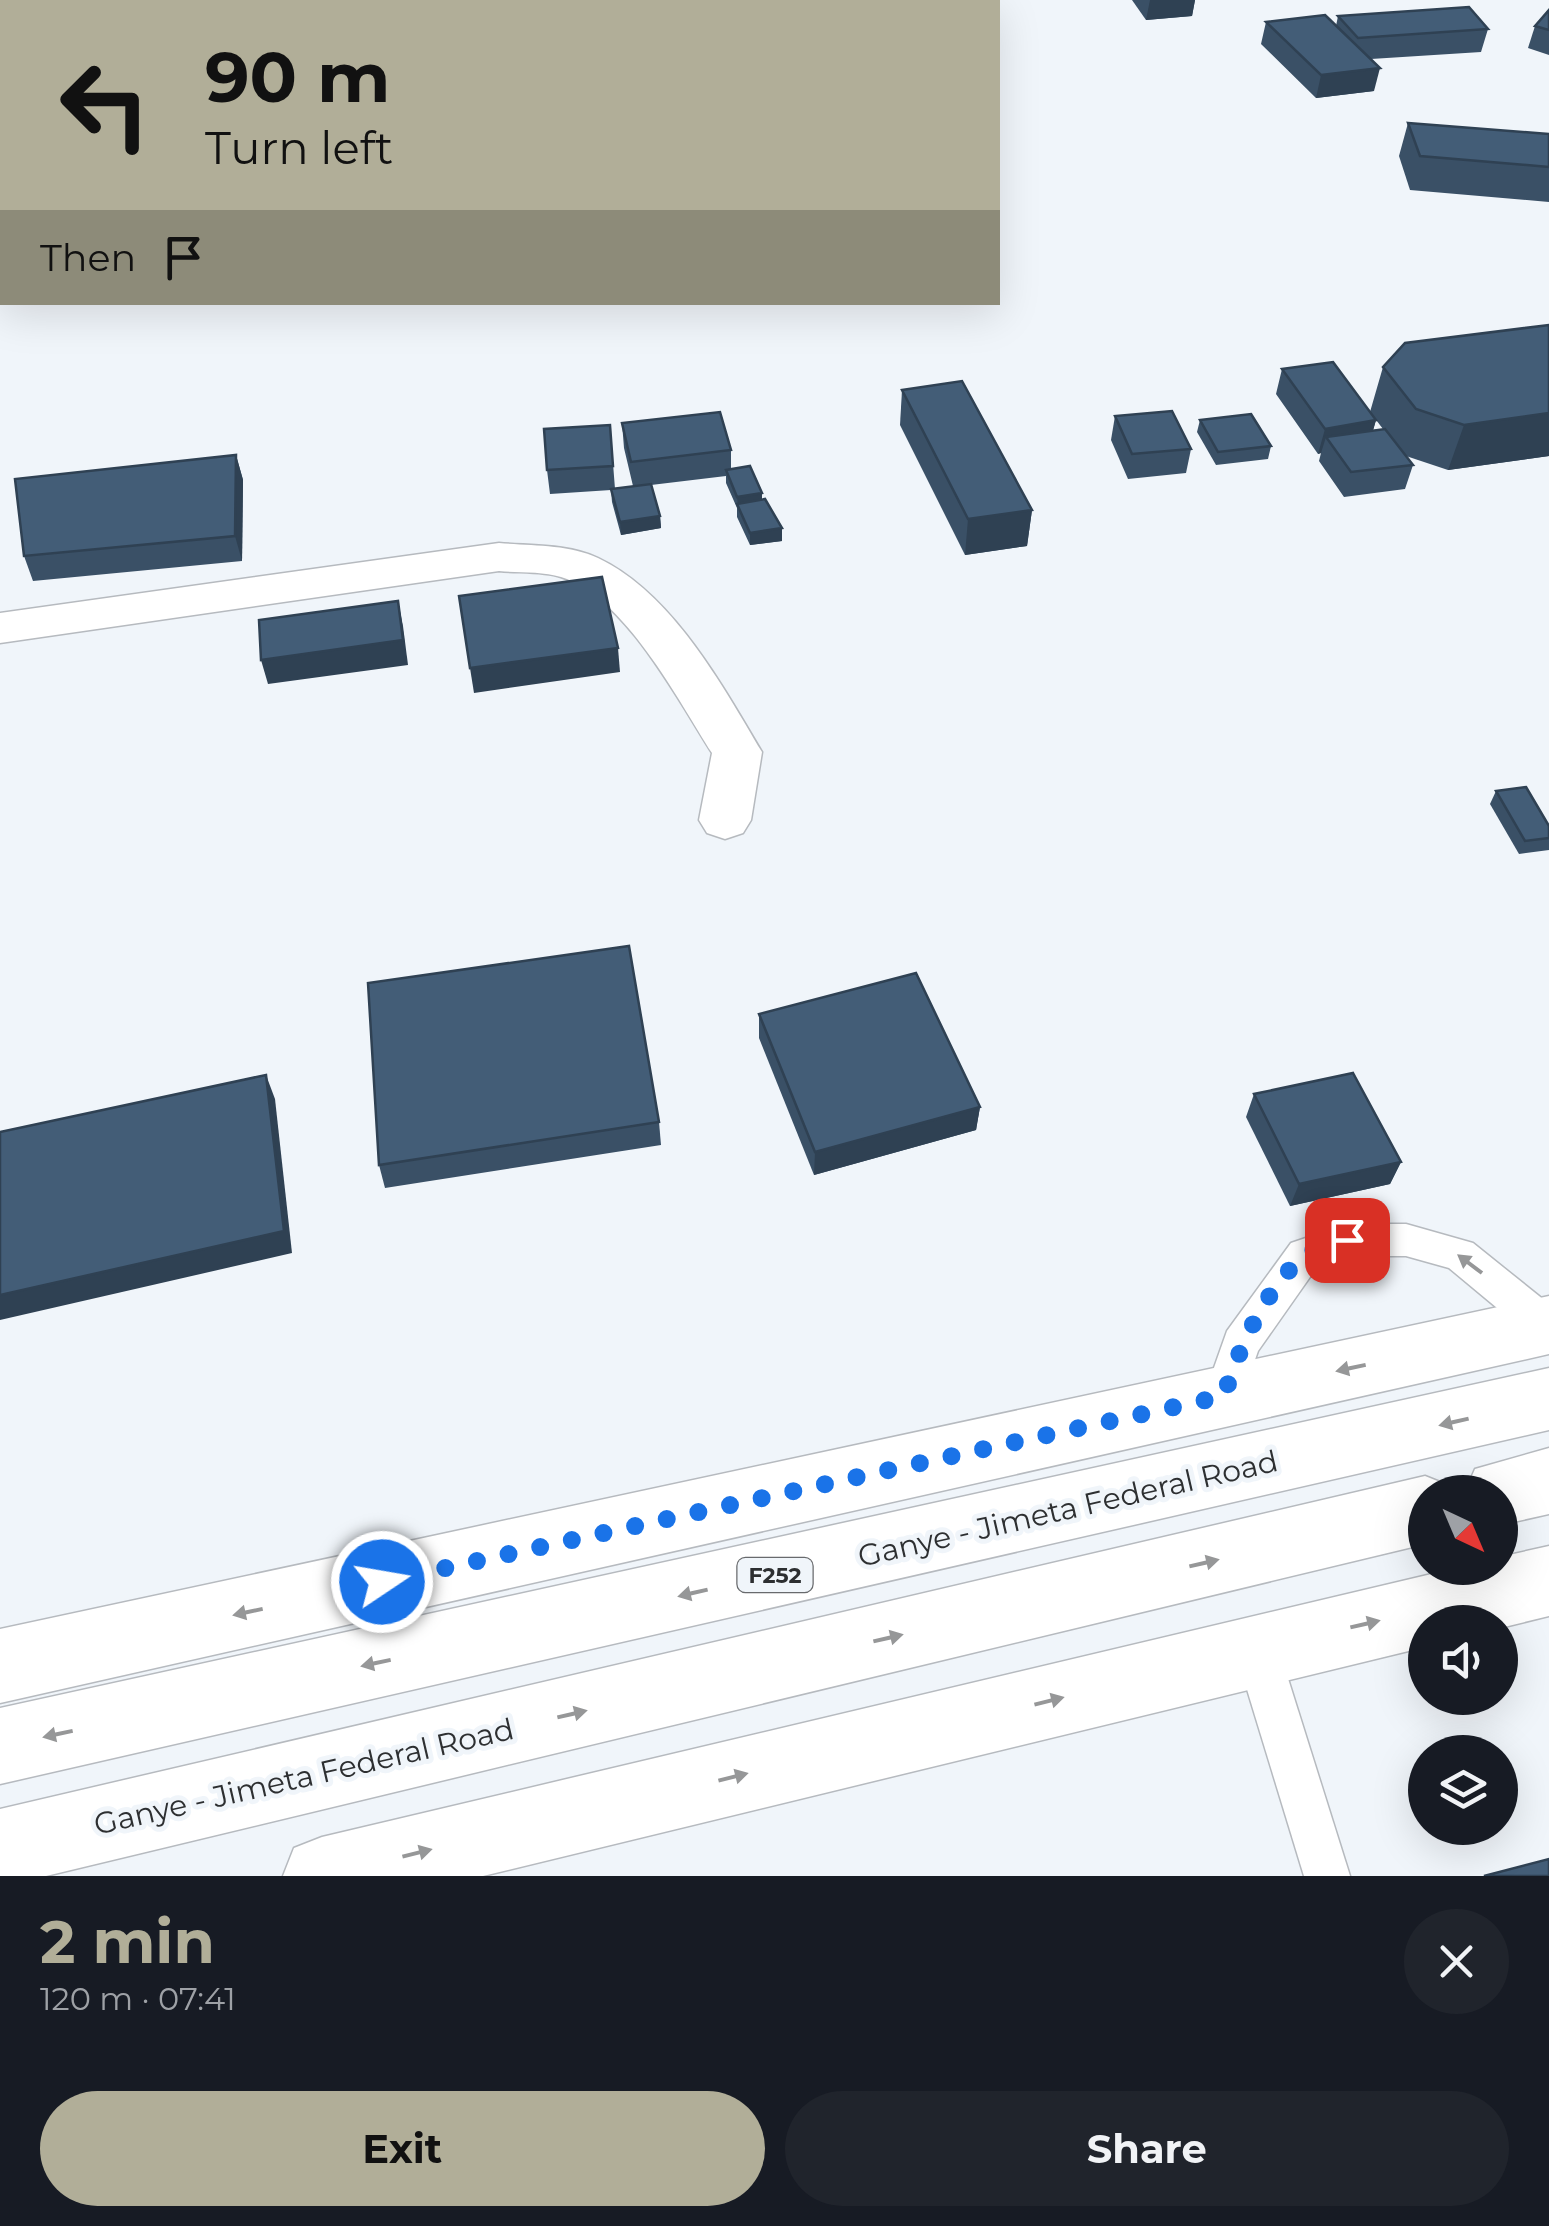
<!DOCTYPE html>
<html lang="en">
<head>
<meta charset="utf-8">
<style>
  body { margin:0; font-family:Montserrat,sans-serif; background:#20242c; color:#f1f3f6; height:100vh; display:flex; flex-direction:column; font-size:38px; white-space:nowrap }
  * { box-sizing:border-box; margin:0 }
  p { font-size:32px; color:#9ea1a6 }
  .icon { flex:none; width:55px; height:55px; fill:none; stroke:currentColor; stroke-width:2; stroke-linecap:round; stroke-linejoin:round }
  .map { position:relative; height:1876px; overflow:hidden }
  .panel { display:flex; flex-direction:column; background:#171b24; flex:1 }
  .panel>* { flex:none }
  .banner { position:absolute; left:0px; top:0px; width:1000px; height:305px; box-shadow:0 10px 40px #0002; background:#b1ae98; color:#111; overflow:hidden }
  .needle { width:65px; rotate:136deg }
  .tools { position:absolute; left:1408px; top:1475px; display:grid; gap:20px }
  .tools a { display:grid; place-items:center; width:110px; height:110px; border-radius:50%; background:#171b24; box-shadow:0 10px 40px #0002; font-size:50px }
  .pin { position:absolute; display:grid; place-items:center; width:85px; height:85px; color:#fff; margin:-42px; border-radius:20px; box-shadow:0 5px 15px #0006 }
  .me { position:absolute; width:110px; margin:-55px; rotate:78deg; stroke-linejoin:round; filter:drop-shadow(0 0 8px #0008) }
  .turn { display:flex; align-items:center; gap:35px; height:210px; padding:0 40px; font-size:45px }
  .turn .icon { width:130px; height:130px; stroke-width:2.5 }
  .turn b { display:block; font-size:70px; line-height:85px }
  .then { display:flex; align-items:center; height:95px; padding:0 40px; background:#0003; gap:20px; font-size:38px }
  .round { display:grid; place-items:center; flex:none; width:105px; height:105px; border-radius:52px; background:#20242c }
  .overview { display:flex; align-items:center; justify-content:space-between; height:170px; padding:0 40px }
  h1 { font-size:60px; font-weight:700; line-height:75px; color:#b1ae98 }
  .primary-button { display:flex; gap:20px; margin-top:auto; padding:20px 40px }
  .primary-button a { flex:1; height:115px; border-radius:60px; background:#b1ae98; color:#111; font-size:40px; font-weight:700; line-height:115px; text-align:center }
  .primary-button a+a { background:#20242c; color:#f1f3f6 }
  .map>svg:first-child { display:block }
</style>
</head>
<body>
<div class="map">
<svg width="1549" height="1876" viewBox="0 0 1549 1876">
  <rect width="100%" height="100%" fill="#f0f5fa"/>
  <g fill="none" stroke-linecap="round" stroke-linejoin="round">
    <defs>
      <g id="lane">
        <path d="M1347,1224h59l67,19 76,61v37l-17,-4 -83,-69 -43,-12h-59l-30,11 -59,84 -20,58 -14,5 -14,-5 -6,-13 23,-65 64,-88z"/>
        <path d="M1257,1628l15,7 7,15 71,226h-46l-69,-226 7,-15z"/>
      </g>
      <g id="street">
        <path d="M499,543c33,3 69,1 99,15 74,35 124,127 164,194l-11,68 -8,13 -18,6 -18,-6 -8,-13 13,-67c-34,-53 -87,-156 -151,-176 -19,-6 -42,-4 -62,-6l-499,72v-30z"/>
        <path d="M1549,1296v58l-1549,349v-74z"/>
        <path d="M1549,1546v70l-49,12v-6h-75v25l-942,229h-200l11,-28 28,-11 1135,-269h43v-11z"/>
      </g>
      <g id="primary">
        <path d="M1549,1368v62l-1549,354v-76z"/>
        <path d="M1549,1448v66l-49,11v-33h-35l10,-23z"/>
        <path d="M1425,1476l25,10 2,6h-27v52l-1379,332h-46v-67z"/>
      </g>
    </defs>
    <!-- lane casing -->
    <use href="#lane" stroke="#b6babf" stroke-width="3"/>
    <!-- street casing -->
    <use href="#street" stroke="#b6babf" stroke-width="3"/>
    <!-- primary casing -->
    <use href="#primary" stroke="#b6babf" stroke-width="3"/>
    <!-- lane -->
    <use href="#lane" fill="#fff" fill-rule="evenodd"/>
    <!-- street -->
    <use href="#street" fill="#fff" fill-rule="evenodd"/>
    <!-- primary -->
    <use href="#primary" fill="#fff" fill-rule="evenodd"/>
  </g>
  <!-- wall -->
  <g fill="#3a5066">
    <path d="M379,0h25l-5,2h-20z"/>
    <path d="M1132,0h63l-3,16 -46,4z"/>
    <path d="M1549,10v45l-21,-7 7,-22z"/>
    <path d="M1338,16l150,13 -7,23 -110,7 3,32 -58,7 -55,-54 5,-22 70,4z"/>
    <path d="M1408,123l141,11v68l-139,-12 -11,-34z"/>
    <path d="M1549,325v131l-101,14 -42,-14 7,9 -8,24 -61,8 -25,-36 2,-8 -3,1 -42,-60 6,-25 94,51 -3,10 10,-1 -13,-17 13,-45z"/>
    <path d="M902,390l130,120 -5,36 -62,9 -65,-130z"/>
    <path d="M1115,416l76,33 -5,24 -58,6 -17,-39z"/>
    <path d="M1200,420l71,26 -3,13 -52,6 -19,-33z"/>
    <path d="M622,423l109,27v19l31,24v6l20,42 -32,4 -13,-28v-9l-11,-25v-7l-75,9 9,31 1,12 -40,7 -9,-33 -1,-12 -61,4 -3,-24 63,-45 5,64 18,-3 -9,-38z"/>
    <path d="M236,455l7,25 -1,81 -209,20 -9,-25z"/>
    <path d="M1496,791l53,35v24l-30,4 -29,-50z"/>
    <path d="M759,1014l221,93 -4,23 -162,45 -55,-137z"/>
    <path d="M1254,1094l147,68 -11,22 -100,22 -44,-89z"/>
    <path d="M659,1122l2,23 -276,43 -6,-23z"/>
  </g>
  <!-- shaded-wall -->
  <g fill="#2f4153">
    <path d="M1150,0h45l-3,16 -46,4z"/>
    <path d="M0,24l1,5 -1,52z"/>
    <path d="M1380,68l-6,23 -58,7 5,-23z"/>
    <path d="M1549,413v43l-101,14 16,-45z"/>
    <path d="M1376,420l-7,25 -43,-8 -5,16 -3,1 7,-25z"/>
    <path d="M236,455l7,25 -1,81 -7,-25z"/>
    <path d="M762,493v13h-24l-1,-9z"/>
    <path d="M1032,510l-5,36 -62,9 3,-36z"/>
    <path d="M660,516l1,12 -40,7 -1,-13z"/>
    <path d="M782,528v13l-32,4v-12z"/>
    <path d="M398,601l5,25 5,39 -140,19 -7,-24z"/>
    <path d="M618,648l2,24 -146,21 -4,-25z"/>
    <path d="M266,1075l9,24 17,154 -292,67v-25z"/>
    <path d="M980,1107l-4,23 -162,45 1,-23z"/>
    <path d="M1401,1162l-11,22 -100,22 9,-22z"/>
  </g>
  <!-- building -->
  <g fill="#435d77" stroke="#2f4153" stroke-width="2.5">
    <path d="M1469,7l19,22 -130,9 -20,-22z"/>
    <path d="M1549,10v20l-14,-4z"/>
    <path d="M1325,15l55,53 -59,7 -55,-53z"/>
    <path d="M1408,123l141,11v33l-129,-11z"/>
    <path d="M1549,325v88l-85,12 -48,-16 -33,-42 22,-24z"/>
    <path d="M1333,362l43,58 -51,9 -43,-60z"/>
    <path d="M962,381l70,129 -64,9 -66,-129z"/>
    <path d="M1172,411l19,38 -59,5 -17,-38z"/>
    <path d="M720,412l11,38 -100,12 -9,-39z"/>
    <path d="M1251,414l20,32 -53,6 -18,-32z"/>
    <path d="M610,425l3,41 -66,4 -3,-41z"/>
    <path d="M1385,429l28,36 -62,7 -25,-35z"/>
    <path d="M236,455l-1,81 -211,20 -9,-77z"/>
    <path d="M750,466l12,27 -25,4 -11,-27z"/>
    <path d="M651,484l9,32 -40,6 -9,-33z"/>
    <path d="M765,499l17,29 -32,5 -13,-29z"/>
    <path d="M602,577l16,71 -148,20 -11,-72z"/>
    <path d="M398,601l5,39 -142,20 -2,-40z"/>
    <path d="M1526,787l23,39v12l-24,3 -29,-50z"/>
    <path d="M629,946l30,176 -280,43 -11,-182z"/>
    <path d="M916,973l64,134 -165,45 -56,-138z"/>
    <path d="M1353,1073l48,89 -102,22 -45,-90z"/>
    <path d="M266,1075l18,156 -284,64v-163z"/>
    <path d="M1549,1859v17h-65z"/>
  </g>
  <!-- one-way arrows -->
  <defs><path id="oneway-solid" d="M-6-.8H1V-3.2L6.5 0L1 3.2V.8H-6Z" transform="scale(2.5)"/></defs>
  <g fill="#969798">
    <use href="#oneway-solid" transform="translate(1470 1264) rotate(-143)"/>
    <use href="#oneway-solid" transform="translate(1351 1368) rotate(168)"/>
    <use href="#oneway-solid" transform="translate(1454 1422) rotate(167)"/>
    <use href="#oneway-solid" transform="translate(1204 1563) rotate(-13)"/>
    <use href="#oneway-solid" transform="translate(693 1593) rotate(167)"/>
    <use href="#oneway-solid" transform="translate(248 1612) rotate(168)"/>
    <use href="#oneway-solid" transform="translate(1365 1624) rotate(-13)"/>
    <use href="#oneway-solid" transform="translate(888 1638) rotate(-13)"/>
    <use href="#oneway-solid" transform="translate(376 1663) rotate(168)"/>
    <use href="#oneway-solid" transform="translate(1049 1701) rotate(-14)"/>
    <use href="#oneway-solid" transform="translate(572 1714) rotate(-13)"/>
    <use href="#oneway-solid" transform="translate(58 1734) rotate(168)"/>
    <use href="#oneway-solid" transform="translate(733 1777) rotate(-14)"/>
    <use href="#oneway-solid" transform="translate(417 1853) rotate(-14)"/>
  </g>
  <g fill="none" stroke-linecap="round" stroke-linejoin="round">
    <!-- route -->
    <path stroke="#1a73e8" stroke-width="18" stroke-dasharray="0 32.4" d="M382,1582l842,-186c16,-50 39,-102 78,-139 10,-9 31,-13 45,-17"/>
  </g>
  <g text-anchor="middle" stroke-width="10" stroke-linejoin="round" paint-order="stroke">
    <!-- shield labels -->
    <rect fill="#f0f5fa" stroke="#686a6d" stroke-width="2.5" x="737.5" y="1558" width="75" height="34" rx="8"/>
    <g font-size="22" font-weight="bold" fill="#2d2f31">
      <text x="775" y="1583">F252</text>
    </g>
    <!-- near-street labels -->
    <g font-size="30" fill="#2d2f31" stroke="#f0f5fa">
      <text transform="translate(1068 1509) rotate(-13)" y="10">Ganye - Jimeta Federal Road</text>
      <text transform="translate(304 1777) rotate(-13)" y="10">Ganye - Jimeta Federal Road</text>
    </g>
  </g>
</svg>
<div class="tools">
<a><svg class="needle" viewBox="-14 -14 28 28"><path d="M0-13l5 13h-10z" fill="#e53935"/><path d="M0 13l5-13h-10z" fill="#9ea1a6"/></svg></a>
<a><svg class="icon" aria-label="sound" viewBox="0 0 24 24"><path d="M4 9h4l5-4v14l-5-4H4zM17 9q2 3 0 6"/></svg></a>
<a><svg class="icon" aria-label="layers" viewBox="0 0 24 24"><path d="M12 4l9 5-9 5-9-5zM3 14l9 5 9-5"/></svg></a>
</div>
<div class="pin" style="left:1347px;top:1240px;background:#d93025"><svg class="icon" aria-label="arrive" viewBox="0 0 24 24"><path d="M6 21V4h12l-3 4 3 4H6"/></svg></div>
<svg class="me" style="left:382px;top:1582px" viewBox="-20 -20 40 40"><circle r="17" fill="#1a73e8" stroke="#fff" stroke-width="3"/><path d="M0-11L8 9 0 5-8 9z" fill="#fff"/></svg>
<div class="banner">
<div class="turn"><svg class="icon" aria-label="left" viewBox="0 0 24 24"><path d="M17 20v-9H6M10 6l-5 5 5 5"/></svg><div><b>90 m</b>Turn left</div></div>
<div class="then">Then<svg class="icon" aria-label="arrive" viewBox="0 0 24 24"><path d="M6 21V4h12l-3 4 3 4H6"/></svg></div>
</div>
</div>
<section class="panel">
<div class="overview"><div><h1>2 min</h1><p>120 m · 07:41</p></div><a class="round"><svg class="icon" aria-label="close" viewBox="0 0 24 24"><path d="M6 6l12 12M18 6L6 18"/></svg></a></div>
<div class="primary-button"><a>Exit</a><a>Share</a></div>
</section>
</body>
</html>
